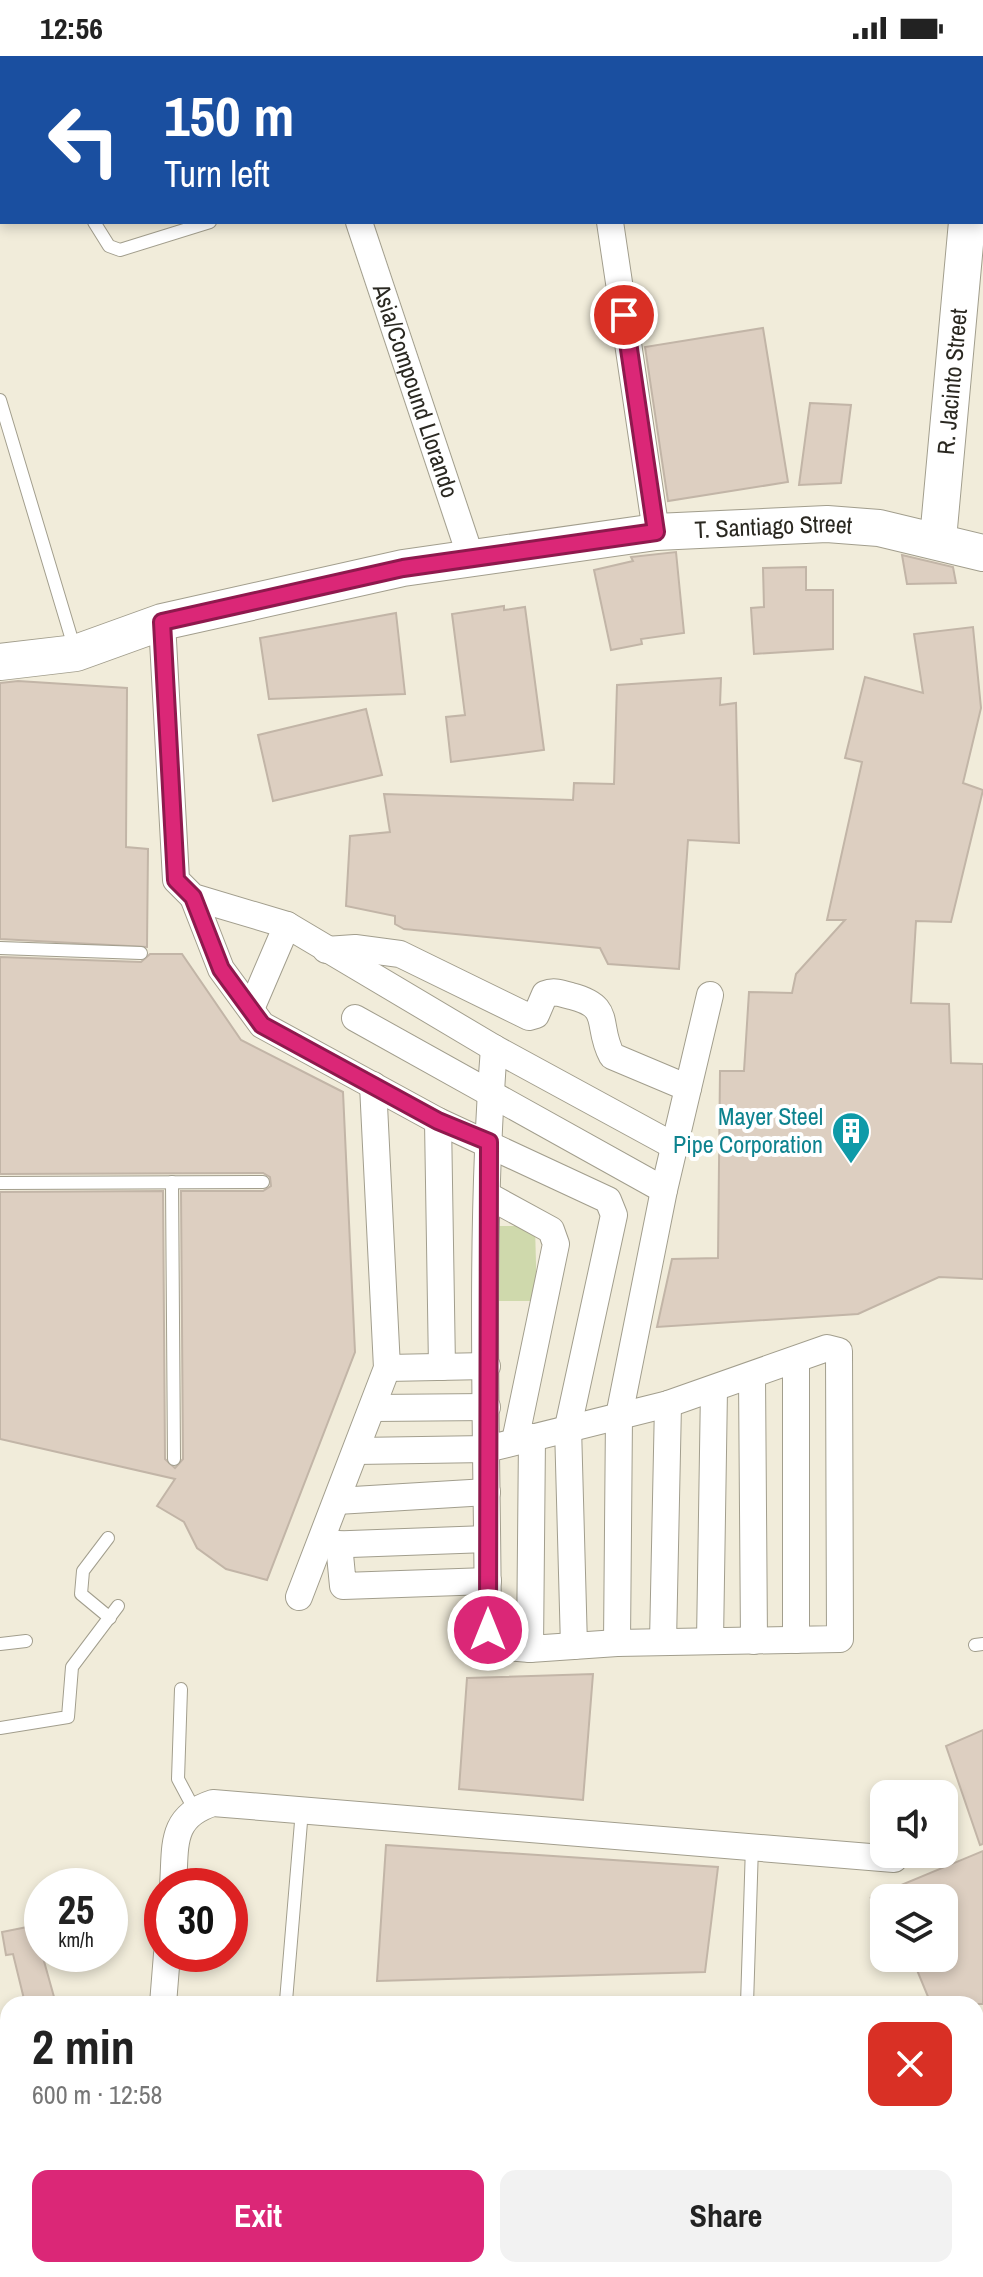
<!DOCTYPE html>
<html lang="en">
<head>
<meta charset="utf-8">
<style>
  body { margin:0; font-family:"Archivo Narrow",sans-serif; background:#f2f2f2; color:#222; height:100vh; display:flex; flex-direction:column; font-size:30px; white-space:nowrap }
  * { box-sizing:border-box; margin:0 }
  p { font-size:26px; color:#767676 }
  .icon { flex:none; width:44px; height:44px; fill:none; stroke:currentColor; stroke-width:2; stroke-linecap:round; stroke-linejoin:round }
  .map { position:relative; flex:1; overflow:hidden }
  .sheet { position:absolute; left:0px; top:1940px; width:984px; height:282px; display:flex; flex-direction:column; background:#fff; border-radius:24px 24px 0 0; box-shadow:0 4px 12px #0003 }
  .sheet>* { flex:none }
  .hud { position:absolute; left:0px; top:0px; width:984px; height:168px; box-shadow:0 4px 12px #0003; background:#1a4fa0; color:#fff; overflow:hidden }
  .fabs { position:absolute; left:870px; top:1724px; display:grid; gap:16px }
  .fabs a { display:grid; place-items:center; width:88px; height:88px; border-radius:16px; background:#fff; box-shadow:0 4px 12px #0003; font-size:40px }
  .speed { position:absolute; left:24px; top:1812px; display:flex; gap:16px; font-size:40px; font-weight:700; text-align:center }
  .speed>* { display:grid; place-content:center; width:104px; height:104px; border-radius:50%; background:#fff; box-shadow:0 4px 12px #0003; line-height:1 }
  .speed small { font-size:20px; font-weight:400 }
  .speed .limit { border:12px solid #d22; background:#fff; color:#111 }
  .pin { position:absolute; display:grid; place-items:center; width:68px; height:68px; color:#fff; margin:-34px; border:4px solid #fff; border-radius:50%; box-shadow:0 2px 8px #0007 }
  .me { position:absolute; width:88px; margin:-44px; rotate:0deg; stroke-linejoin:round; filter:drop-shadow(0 0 6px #0008) }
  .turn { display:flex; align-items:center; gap:28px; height:168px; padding:0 32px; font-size:36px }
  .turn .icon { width:104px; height:104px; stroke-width:2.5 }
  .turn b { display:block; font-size:56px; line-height:68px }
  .round { display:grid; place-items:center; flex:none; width:84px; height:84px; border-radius:16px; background:#f2f2f2 }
  .headline { display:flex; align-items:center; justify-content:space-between; height:136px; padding:0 32px }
  h1 { font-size:48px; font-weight:700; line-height:60px }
  .button { display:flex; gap:16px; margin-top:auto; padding:16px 32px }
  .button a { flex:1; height:92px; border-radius:16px; background:#db2777; color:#fff; font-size:32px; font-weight:700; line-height:92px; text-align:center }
  .button a+a { background:#f2f2f2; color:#222 }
  .status { display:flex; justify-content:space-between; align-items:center; height:56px; padding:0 40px; background:#fff; direction:ltr }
  .status svg { height:22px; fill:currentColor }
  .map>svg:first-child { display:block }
</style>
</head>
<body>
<div class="status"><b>12:56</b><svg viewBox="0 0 49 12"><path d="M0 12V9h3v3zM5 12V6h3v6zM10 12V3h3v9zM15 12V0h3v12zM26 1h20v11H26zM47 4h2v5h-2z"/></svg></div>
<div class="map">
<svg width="983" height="2221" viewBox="0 0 983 2221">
  <rect width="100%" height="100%" fill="#f1ecda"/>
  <!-- green -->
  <path fill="#cfd9ac" d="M497,1170h38l2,75h-39z"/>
  <!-- building -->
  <g fill="#ddcfc1" stroke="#c2b5a7" stroke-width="2">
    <path d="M763,272l25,154 -120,19 -23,-154z"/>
    <path d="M810,347l41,2 -10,78 -42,2z"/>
    <path d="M676,496l8,81 -43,6 1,5 -31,6 -17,-80 39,-9 -2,-4z"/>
    <path d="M902,499l51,12 3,16 -49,1z"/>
    <path d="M806,511v23h27v59l-79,5 -3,-46 13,-1 -1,-39z"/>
    <path d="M504,550v4l21,-3 19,143 -93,12 -5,-45 19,-2 -13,-101z"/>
    <path d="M396,557l9,81 -136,5 -9,-61z"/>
    <path d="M973,571l8,81 -18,75 20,7 -32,132 -35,-1 -5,82 38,1 2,59 32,1v215l-44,-2 -81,37 -201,13 15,-68 46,-1 2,-187h24l5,-79 43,1 4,-19 49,-54h-18l35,-158 -17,-4 20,-81 58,16 -9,-59z"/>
    <path d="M721,622l-1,27 16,-2 3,140 -51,-3 -9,129 -71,-5 -8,-16 -196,-19 -9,-5v-8l-49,-10 4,-70 40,-4 -6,-38 189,6 1,-17 40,1 3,-99z"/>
    <path d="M18,625l109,7 -1,159 22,2 -1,98 -147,-8v-256z"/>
    <path d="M366,653l16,66 -109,26 -15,-66z"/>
    <path d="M150,898h32l59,86 102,52 12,260 -88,228 -41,-11 -29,-21 -13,-26 -27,-16 18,-27 -175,-40v-247l163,-1 2,268 10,9 8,-9 -2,-268h82l8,-5 -1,-9 -7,-4 -263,1v-217l141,5z"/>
    <path d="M593,1618l-10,126 -124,-11 8,-111z"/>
    <path d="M983,1674v114l-3,1 -34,-99z"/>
    <path d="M386,1789l332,22 -13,105 -328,9z"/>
    <path d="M983,1795v153h-52l-19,-46h32v-60h-74z"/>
    <path d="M42,1868v30l14,50h-27v-6l-5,1 -11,-45 -7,1 -4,-23z"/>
  </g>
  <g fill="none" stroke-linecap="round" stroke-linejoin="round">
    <defs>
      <g id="lane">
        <path d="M285,0l1,2"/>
        <path d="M94,166l15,24 11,4 90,-28"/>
        <path d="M0,344l75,250"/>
        <path d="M0,892l141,5"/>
        <path d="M172,1126l2,277"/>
        <path d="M0,1127l263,-1"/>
        <path d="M108,1482l-25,33 -2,23 29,24"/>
        <path d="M0,1588l26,-3"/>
        <path d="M975,1589l8,-1"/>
        <path d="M181,1633l-3,90 16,30"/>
        <path d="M0,1672l68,-11 4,-50 46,-61"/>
        <path d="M286,1945l16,-191"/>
        <path d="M747,1948l5,-158"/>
        <path d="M574,2214v7"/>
        <path d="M847,2214l2,7"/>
        <path d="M208,2221l1,-3 82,3"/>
        <path d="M459,2221v-7"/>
        <path d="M617,2221l157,-7"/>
      </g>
      <g id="street">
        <path d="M303,0l1,2"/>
        <path d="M585,0v2"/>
        <path id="s1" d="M359,166l112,336"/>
        <path d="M610,166l46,310"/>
        <path d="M162,566l14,258 17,17 94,28 207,123 180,98"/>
        <path d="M193,841l28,72 41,56 176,96 170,79 6,15 -46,212 6,219"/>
        <path d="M326,894l29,-2 45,6 129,63 7,-2 9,-21c10,-4 17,0 26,2 43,11 24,28 41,60l76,32"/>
        <path d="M251,953l36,-84"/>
        <path d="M355,962l309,172"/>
        <path d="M438,1065l4,246"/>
        <path d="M487,1139l64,35 5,14 -41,197"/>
        <path d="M796,1305v279"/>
        <path d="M387,1312l100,-2"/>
        <path d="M752,1320l2,265"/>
        <path d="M373,1352l114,-1"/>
        <path d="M356,1395l131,-2 181,-45 159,-56 12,3 1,288 -223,4 -87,6 -24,-2 -18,-17c-1,-194 -9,-390 6,-582"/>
        <path d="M337,1445l150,-9"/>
        <path d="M339,1488l4,42 145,-5"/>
        <path d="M323,1489l164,-6"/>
        <path d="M299,1541l88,-229 -14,-283"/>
        <path d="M710,1585l4,-252"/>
        <path d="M663,1586l5,-238"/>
        <path d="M617,1587l2,-227 45,-226 46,-195"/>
        <path d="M530,1593l2,-212"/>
        <path d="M173,1830c3,-39 -4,-69 40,-83l681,56"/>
        <path d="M163,1948l4,-50"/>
        <path d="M0,1990v160"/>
        <path d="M0,2186l8,1"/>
      </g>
      <g id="secondary">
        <path d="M982,5v-5"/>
        <path id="s2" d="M938,483l29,-317"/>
        <path id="s3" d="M0,606l76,-9 86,-31 241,-54 253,-36 171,-8 52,4 104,25"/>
      </g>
    </defs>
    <!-- lane casing -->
    <use href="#lane" stroke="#a29e8d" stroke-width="14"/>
    <!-- street casing -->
    <use href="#street" stroke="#a29e8d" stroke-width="28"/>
    <!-- secondary casing -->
    <use href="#secondary" stroke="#a29e8d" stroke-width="38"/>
    <!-- lane -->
    <use href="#lane" stroke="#fff" stroke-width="12"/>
    <!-- street -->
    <use href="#street" stroke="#fff" stroke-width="26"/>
    <!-- secondary -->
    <use href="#secondary" stroke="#fff" stroke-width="36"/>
  </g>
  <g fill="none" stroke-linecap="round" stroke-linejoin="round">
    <defs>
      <path id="route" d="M488,1574l1,-488 -51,-21 -176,-96 -41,-56 -28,-72 -17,-17 -14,-258 241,-54 253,-36 -32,-217"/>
    </defs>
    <!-- route casing -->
    <use href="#route" stroke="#8e194d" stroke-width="20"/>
    <!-- route -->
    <use href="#route" stroke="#db2777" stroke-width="14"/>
  </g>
  <!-- icons -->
  <defs>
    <symbol id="building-pin" viewBox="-11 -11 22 30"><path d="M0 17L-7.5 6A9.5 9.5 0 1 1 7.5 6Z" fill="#0f9aa8" stroke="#fff"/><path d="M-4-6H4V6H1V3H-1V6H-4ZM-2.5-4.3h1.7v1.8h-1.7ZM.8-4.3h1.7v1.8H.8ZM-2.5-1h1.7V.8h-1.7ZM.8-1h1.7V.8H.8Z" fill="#fff"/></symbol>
  </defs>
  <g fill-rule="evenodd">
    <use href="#building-pin" x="829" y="1053" width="44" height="60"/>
  </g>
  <g text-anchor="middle" stroke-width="8" stroke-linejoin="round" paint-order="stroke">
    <!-- street labels -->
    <g font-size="24" fill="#2a2821" stroke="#fff">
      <text dy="8" stroke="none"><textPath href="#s2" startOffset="158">R. Jacinto Street</textPath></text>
      <text dy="8" stroke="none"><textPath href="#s1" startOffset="178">Asia/Compound Llorando</textPath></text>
      <text dy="8" stroke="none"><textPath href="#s3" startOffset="788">T. Santiago Street</textPath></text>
    </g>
    <!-- culture labels -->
    <g font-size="24" fill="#0d838f" stroke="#fff" text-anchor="end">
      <text x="823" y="1069">Mayer Steel<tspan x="823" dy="28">Pipe Corporation</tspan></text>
    </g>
  </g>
</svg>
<div class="fabs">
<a><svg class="icon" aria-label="sound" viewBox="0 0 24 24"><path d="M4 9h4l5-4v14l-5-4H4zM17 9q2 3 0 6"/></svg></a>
<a><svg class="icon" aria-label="layers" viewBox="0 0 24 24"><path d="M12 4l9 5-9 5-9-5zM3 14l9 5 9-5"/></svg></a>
</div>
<div class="speed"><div>25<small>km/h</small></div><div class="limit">30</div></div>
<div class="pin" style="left:624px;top:259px;background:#d93025"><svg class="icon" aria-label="arrive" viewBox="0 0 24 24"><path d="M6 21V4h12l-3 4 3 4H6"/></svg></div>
<svg class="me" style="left:488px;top:1574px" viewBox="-20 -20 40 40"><circle r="17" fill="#db2777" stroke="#fff" stroke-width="3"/><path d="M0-11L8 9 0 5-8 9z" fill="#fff"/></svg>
<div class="hud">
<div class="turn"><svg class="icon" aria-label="left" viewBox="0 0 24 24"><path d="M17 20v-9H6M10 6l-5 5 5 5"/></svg><div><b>150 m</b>Turn left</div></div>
</div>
<section class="sheet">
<div class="headline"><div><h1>2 min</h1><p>600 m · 12:58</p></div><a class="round" style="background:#d93025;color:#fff"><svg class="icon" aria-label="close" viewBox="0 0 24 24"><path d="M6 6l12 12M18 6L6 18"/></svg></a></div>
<div class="button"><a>Exit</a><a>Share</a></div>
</section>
</div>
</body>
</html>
